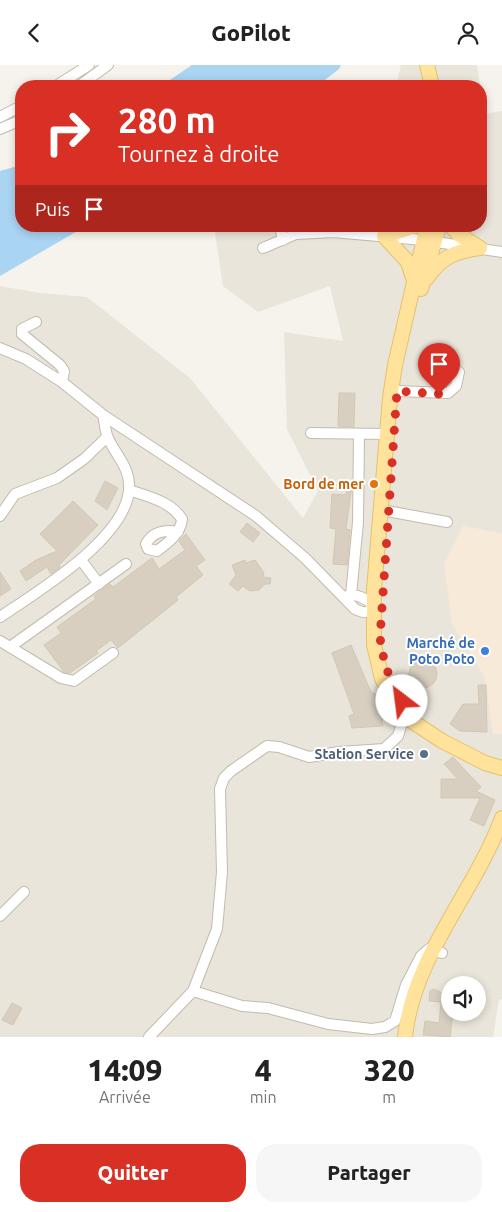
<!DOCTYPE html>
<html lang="fr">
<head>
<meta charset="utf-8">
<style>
  body { margin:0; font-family:Ubuntu,sans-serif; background:#f6f6f6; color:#222; height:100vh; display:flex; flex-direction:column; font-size:19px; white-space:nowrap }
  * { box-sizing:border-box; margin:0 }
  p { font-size:16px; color:#767676 }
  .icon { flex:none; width:28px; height:28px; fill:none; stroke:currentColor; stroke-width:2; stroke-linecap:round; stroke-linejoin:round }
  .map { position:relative; height:972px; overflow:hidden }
  .side { display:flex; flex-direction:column; background:#fff; flex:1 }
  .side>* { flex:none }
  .top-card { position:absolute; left:15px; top:15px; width:472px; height:152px; border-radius:20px; box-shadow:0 2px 8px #0003; background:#d93025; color:#fff; overflow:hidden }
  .fabs { position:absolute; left:441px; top:911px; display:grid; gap:10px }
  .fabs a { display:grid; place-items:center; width:45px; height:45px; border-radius:50%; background:#fff; box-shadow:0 2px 8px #0003; font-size:25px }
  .pin { position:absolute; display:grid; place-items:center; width:42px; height:42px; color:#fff; margin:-51px -21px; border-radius:50% 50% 50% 0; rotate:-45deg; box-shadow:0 0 5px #0007 }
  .pin .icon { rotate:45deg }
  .me { position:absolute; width:55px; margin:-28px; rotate:330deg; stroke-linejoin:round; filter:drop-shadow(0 0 4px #0008) }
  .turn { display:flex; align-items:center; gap:18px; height:105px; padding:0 20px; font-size:22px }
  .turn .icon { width:65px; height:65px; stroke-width:2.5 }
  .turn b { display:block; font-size:35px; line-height:42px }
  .then { display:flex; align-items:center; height:48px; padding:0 20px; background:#0003; gap:10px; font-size:19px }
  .eta { display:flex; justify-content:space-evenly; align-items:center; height:85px; text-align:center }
  .eta b { font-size:30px; font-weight:800; line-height:35px }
  .cta { display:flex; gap:10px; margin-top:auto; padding:10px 20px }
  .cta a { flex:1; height:58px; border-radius:20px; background:#d93025; color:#fff; font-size:20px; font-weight:800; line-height:58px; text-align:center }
  .cta a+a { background:#f6f6f6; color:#222 }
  header { display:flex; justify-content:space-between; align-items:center; height:65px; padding:0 20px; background:#fff; font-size:22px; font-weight:800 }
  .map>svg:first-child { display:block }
</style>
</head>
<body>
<header><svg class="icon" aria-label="back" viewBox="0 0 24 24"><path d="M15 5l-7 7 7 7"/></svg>GoPilot<svg class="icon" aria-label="person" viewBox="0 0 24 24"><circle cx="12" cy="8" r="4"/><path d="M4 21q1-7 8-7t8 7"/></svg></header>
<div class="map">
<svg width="502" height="972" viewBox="0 0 502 972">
  <rect width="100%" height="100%" fill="#f6f3ec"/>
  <!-- residential -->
  <g fill="#eae5da" fill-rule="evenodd">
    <path d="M401,0h76l3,21h-84z"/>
    <path d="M481,28l4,21 17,-3v888l-3,1 -6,37h-493v-751l40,7 47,4 103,81 113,140 15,-27 -31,-62 -3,-97 59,9 -13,-55 -72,26 -35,-26 -9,-60h267zM450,920h28v28h-28z"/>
  </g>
  <!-- commercial -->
  <path fill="#f7ead8" d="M463,461l39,7v201h-9l-8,-56 -33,-54 -8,-60z"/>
  <!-- water -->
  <g fill="#a9d4f2">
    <path d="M192,0h149l-2,4 -22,17h-156z"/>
    <path d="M21,100v61h65l-86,50v-105z"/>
  </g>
  <!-- building -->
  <g fill="#d8cfc1" stroke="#d3c7b4">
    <path d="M339,328h16l-1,34 -16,-1z"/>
    <path d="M105,416l13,7 -11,22 -12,-9z"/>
    <path d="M347,420h5l-6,44 4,1 -3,35 -14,-1 3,-35 -6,-1 2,-34 14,1z"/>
    <path d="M73,436l25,24 -39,40 1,2 -9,7 -4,-7 -21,14 -6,-10 16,-11 21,-9 -17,-17z"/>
    <path d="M247,458l13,10 -7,9 -13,-10z"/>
    <path d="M186,469l19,26 -9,6 7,9 -27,22 2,3 -60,48 -7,-8 -15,11 2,2 -28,20 -6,-1 -20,-27 17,-12 -4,-6 39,-28 -2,-3 16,-12 3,3 39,-29 7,11 26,-19 -6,-9z"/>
    <path d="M245,495l1,3 9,-3 9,13 -1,4 8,1 -1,6h-5l-6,6 -9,1 -7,-5 -5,5 -9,-7 7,-9 -4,-10z"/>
    <path d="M0,507l11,17 -11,7z"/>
    <path d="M351,580l20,47 10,5 6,12 -5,11 1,6 -31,2 -3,-12 5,-2 -22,-61z"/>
    <circle cx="423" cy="609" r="14"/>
    <path d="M478,620h8l1,47 -27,-1 -10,-7 13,-20h16z"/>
    <path d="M453,692l28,30 -5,4 19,9 -11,26 -14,-6 10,-22h-39v-19h17l-14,-15z"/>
    <path d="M434,924l16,8v16h3l-3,24 -27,-2 2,-14 14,2 2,-21 -12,-1 1,-10z"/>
    <path d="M12,938l10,5 -9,17 -11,-5z"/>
  </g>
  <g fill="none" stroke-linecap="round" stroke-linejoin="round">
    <defs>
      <g id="minor">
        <path d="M56,21l33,-21"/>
        <path d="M79,21l29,-21"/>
        <path d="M0,52l21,-11"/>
        <path d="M0,64l21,-9"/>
        <path d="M280,161l3,14"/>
        <path d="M263,183l33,-14 37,-2 90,8 79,12"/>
        <path d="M36,257l-14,7v5l38,31 4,6 -2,11"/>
        <path d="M0,283l26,11 36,23 41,33 153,101 49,42 50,51c8,4 13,5 19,-2"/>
        <path d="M397,326l51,2 8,-7 3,-14"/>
        <path d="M311,368l76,1"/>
        <path d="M129,425c20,7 41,11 53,29 -1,14 -14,24 -25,32l-9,-2 -2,-5c6,-12 19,-15 32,-12"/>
        <path d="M387,446l60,11"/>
        <path d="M0,451l15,-22 42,-16 27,-19 23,-22"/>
        <path d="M81,495l18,24"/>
        <path d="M351,530l7,-73 1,-88"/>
        <path d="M347,531c12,-3 20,4 29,11"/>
        <path d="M0,552c37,-25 125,-78 129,-127 2,-22 -13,-34 -21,-52 -3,-6 -3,-16 -5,-23"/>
        <path d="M0,576l61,37 13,3 39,-28"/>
        <path d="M10,582l116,-83"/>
        <path d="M0,851l24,-24"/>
        <path d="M193,926l49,15 26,2 60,16 44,5 13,-2 10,-6 11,-36 15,-29 8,-7 13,4"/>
        <path d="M149,972l44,-46 24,-62 5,-57 -2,-83 4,-11 7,-7 36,-25 12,1 30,10 30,-5 45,-3 14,-13 6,-20"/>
      </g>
      <g id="major">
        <path d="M427,0l5,21"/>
        <path d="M427,161l-32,139 -5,33 -16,192v55l8,34 22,37 38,25 43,22 17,5"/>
        <path d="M451,161l7,8 22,14"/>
        <path d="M413,213l-5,-16 -24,-26 32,-10"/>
        <path d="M427,213c14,-21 29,-27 53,-30"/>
        <path d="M421,224l18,-63"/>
        <path d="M405,972c8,-81 70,-145 97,-219"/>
      </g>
    </defs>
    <!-- minor casing -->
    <use href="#minor" stroke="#c2bbae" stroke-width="12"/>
    <!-- major casing -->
    <use href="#major" stroke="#e6c16a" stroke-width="16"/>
    <!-- minor -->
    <use href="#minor" stroke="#fff" stroke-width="10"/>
    <!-- major -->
    <use href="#major" stroke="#ffe39c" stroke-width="14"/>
  </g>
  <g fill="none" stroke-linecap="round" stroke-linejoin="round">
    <!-- route -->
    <path stroke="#d93025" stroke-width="9" stroke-dasharray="0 16.2" d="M402,636c-13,-21 -19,-40 -22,-64l17,-246 42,3"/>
  </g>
  <!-- markers -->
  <circle fill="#e8710a" stroke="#fff" stroke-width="2" cx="374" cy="419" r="5"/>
  <circle fill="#3f7fe0" stroke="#fff" stroke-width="2" cx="485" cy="586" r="5"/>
  <circle fill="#5c6f8a" stroke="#fff" stroke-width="2" cx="424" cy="689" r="5"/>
  <g text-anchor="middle" stroke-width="4" stroke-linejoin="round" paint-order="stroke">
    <!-- food labels -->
    <g font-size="14" font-weight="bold" fill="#c56008" stroke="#fff" text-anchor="end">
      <text x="364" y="424">Bord de mer</text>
    </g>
    <!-- shop labels -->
    <g font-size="14" font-weight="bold" fill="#366cbe" stroke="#fff" text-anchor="end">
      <text x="475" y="583">Marché de<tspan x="475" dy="16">Poto Poto</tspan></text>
    </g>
    <!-- service labels -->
    <g font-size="14" font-weight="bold" fill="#4e5e75" stroke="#fff" text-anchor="end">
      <text x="414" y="694">Station Service</text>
    </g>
  </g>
</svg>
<div class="fabs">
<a><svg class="icon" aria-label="sound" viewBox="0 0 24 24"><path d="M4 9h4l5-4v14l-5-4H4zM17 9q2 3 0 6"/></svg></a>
</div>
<div class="pin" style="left:439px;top:329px;background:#d93025"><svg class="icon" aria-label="arrive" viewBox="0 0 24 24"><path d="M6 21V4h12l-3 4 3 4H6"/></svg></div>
<svg class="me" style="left:402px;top:636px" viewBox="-20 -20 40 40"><circle r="19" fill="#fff"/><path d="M0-13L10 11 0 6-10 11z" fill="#d93025"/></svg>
<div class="top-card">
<div class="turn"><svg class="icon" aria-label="right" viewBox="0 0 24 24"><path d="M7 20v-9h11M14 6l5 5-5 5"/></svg><div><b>280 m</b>Tournez à droite</div></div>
<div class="then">Puis<svg class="icon" aria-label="arrive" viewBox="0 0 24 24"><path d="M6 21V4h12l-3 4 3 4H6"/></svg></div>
</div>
</div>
<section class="side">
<div class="eta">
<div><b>14:09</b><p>Arrivée</p></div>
<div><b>4</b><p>min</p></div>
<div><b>320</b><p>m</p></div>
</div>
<div class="cta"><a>Quitter</a><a>Partager</a></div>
</section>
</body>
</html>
